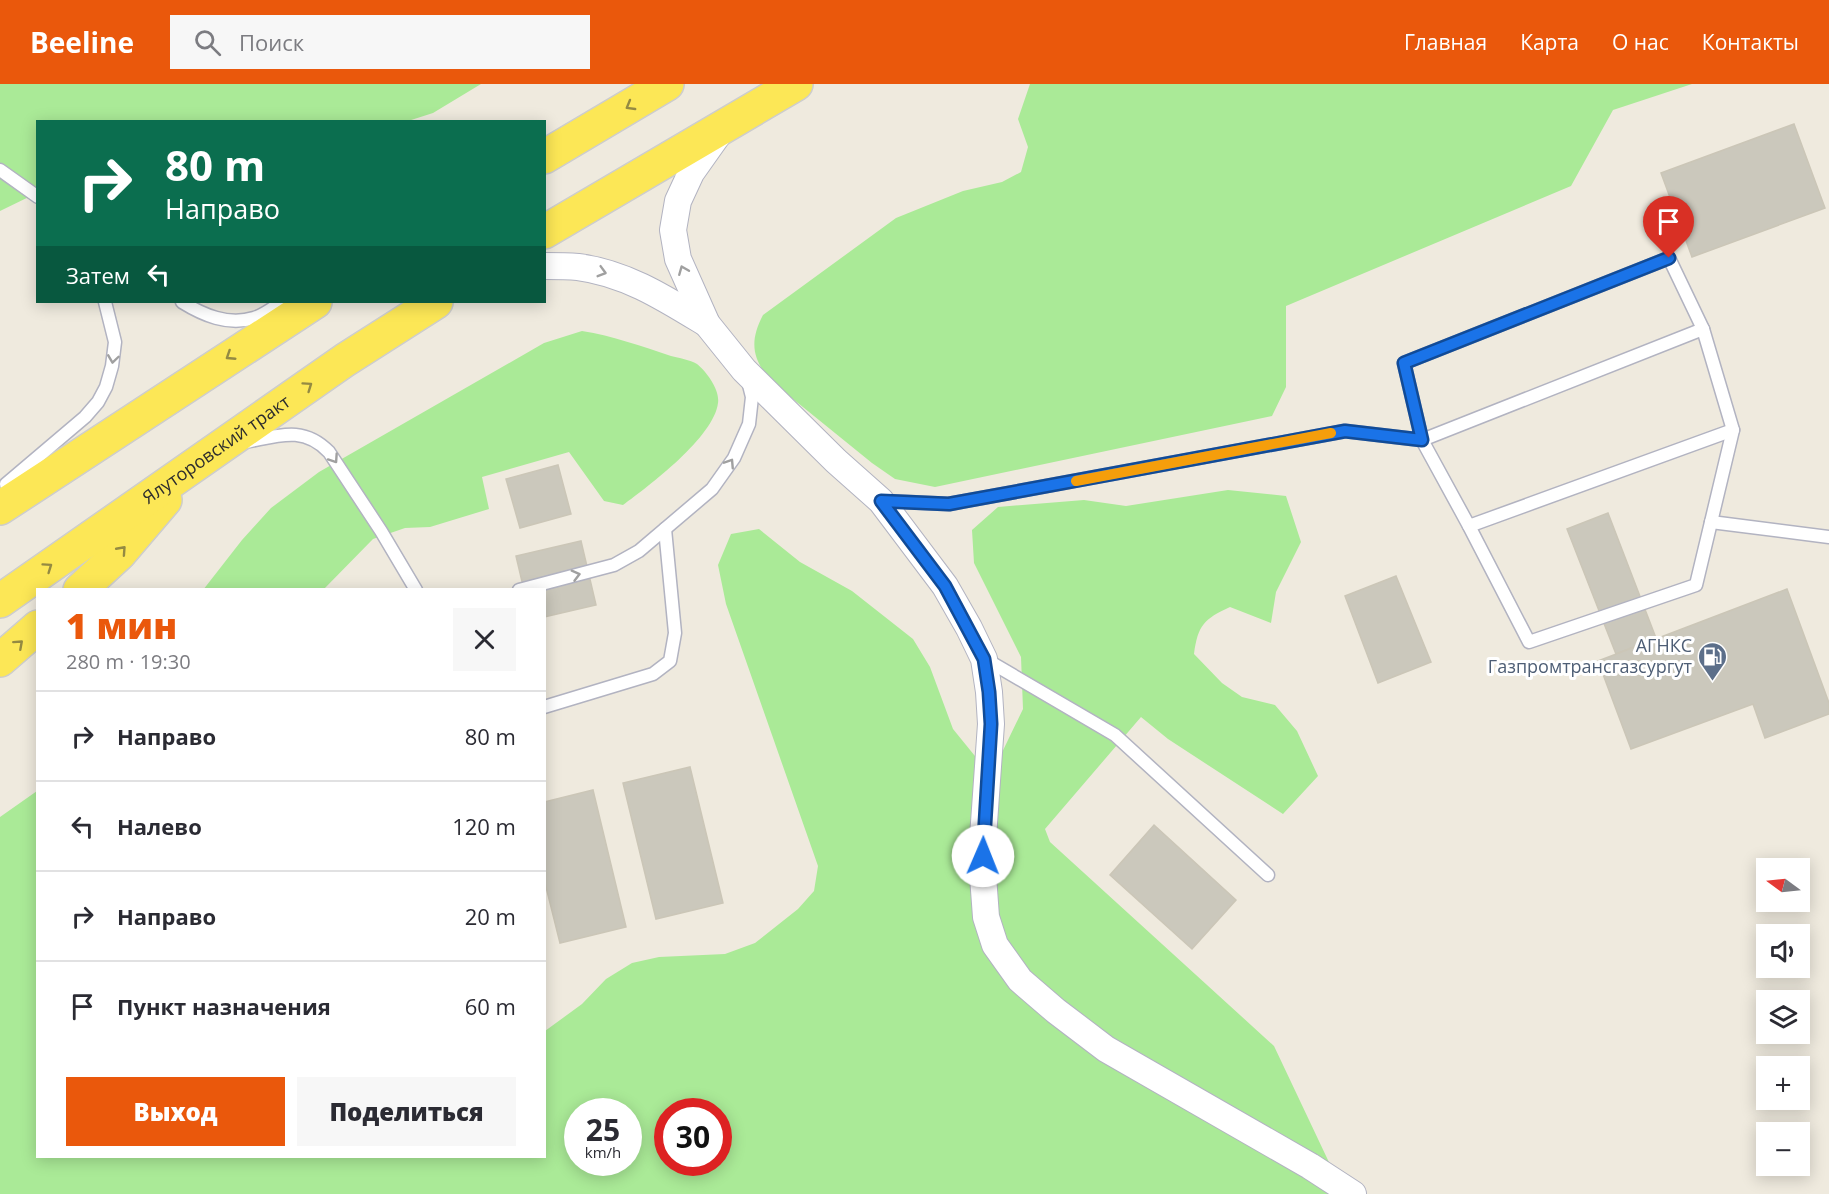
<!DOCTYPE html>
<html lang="ru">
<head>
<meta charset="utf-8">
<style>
  body { margin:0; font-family:"Open Sans",sans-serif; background:#f7f7f7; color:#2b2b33; height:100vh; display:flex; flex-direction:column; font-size:22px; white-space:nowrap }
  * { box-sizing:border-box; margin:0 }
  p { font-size:20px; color:#7c7c81 }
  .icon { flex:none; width:33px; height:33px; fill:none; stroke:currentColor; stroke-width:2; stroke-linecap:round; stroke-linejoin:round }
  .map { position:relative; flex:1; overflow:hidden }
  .drawer { position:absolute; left:36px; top:504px; width:510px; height:570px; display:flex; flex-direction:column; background:#fff; border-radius:0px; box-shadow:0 3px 15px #0003 }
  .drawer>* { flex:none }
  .hud { position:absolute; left:36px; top:36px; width:510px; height:183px; border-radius:0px; box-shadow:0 3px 15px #0003; background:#0b6e4f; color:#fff; overflow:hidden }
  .needle { width:39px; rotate:285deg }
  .tools { position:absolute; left:1756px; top:774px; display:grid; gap:12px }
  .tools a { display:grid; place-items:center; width:54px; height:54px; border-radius:0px; background:#fff; box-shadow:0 3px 15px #0003; font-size:30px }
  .speed { position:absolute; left:564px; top:1014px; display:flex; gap:12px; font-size:30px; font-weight:700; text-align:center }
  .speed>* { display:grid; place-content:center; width:78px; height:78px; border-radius:50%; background:#fff; box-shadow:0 3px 15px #0003; line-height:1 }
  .speed small { font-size:15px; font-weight:400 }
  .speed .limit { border:9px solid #d22; background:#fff; color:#111 }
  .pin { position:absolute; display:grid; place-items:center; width:51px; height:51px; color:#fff; margin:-62px -26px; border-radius:50% 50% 50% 0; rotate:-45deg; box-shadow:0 0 6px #0007 }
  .pin .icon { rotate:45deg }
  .me { position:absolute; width:66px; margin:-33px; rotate:1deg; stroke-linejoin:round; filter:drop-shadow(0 0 4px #0008) }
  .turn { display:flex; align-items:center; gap:21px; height:126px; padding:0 30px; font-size:27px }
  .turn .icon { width:78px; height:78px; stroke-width:2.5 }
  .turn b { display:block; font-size:42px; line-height:51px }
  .then { display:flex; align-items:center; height:57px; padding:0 30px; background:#0003; gap:12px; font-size:22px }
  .round { display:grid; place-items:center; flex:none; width:63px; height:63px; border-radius:0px; background:#f7f7f7 }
  .summary { display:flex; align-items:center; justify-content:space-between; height:102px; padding:0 30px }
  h1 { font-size:36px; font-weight:800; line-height:45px; color:#ea580c }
  .cta { display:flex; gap:12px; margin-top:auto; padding:12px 30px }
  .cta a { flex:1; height:69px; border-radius:0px; background:#ea580c; color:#fff; font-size:24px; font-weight:800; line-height:69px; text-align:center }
  .cta a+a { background:#f7f7f7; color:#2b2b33 }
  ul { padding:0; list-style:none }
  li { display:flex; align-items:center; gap:18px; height:90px; padding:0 30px; border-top:2px solid #e1e1e2 }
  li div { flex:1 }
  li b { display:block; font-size:22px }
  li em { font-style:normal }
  header { display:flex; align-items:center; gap:36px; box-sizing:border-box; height:84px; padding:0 30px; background:#ea580c; color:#fff }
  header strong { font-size:28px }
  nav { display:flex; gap:33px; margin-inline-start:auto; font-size:21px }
  .search { width:420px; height:54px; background:#f7f7f7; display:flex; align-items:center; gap:15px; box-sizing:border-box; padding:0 21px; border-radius:0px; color:#7c7c81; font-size:22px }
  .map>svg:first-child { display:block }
</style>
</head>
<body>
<header>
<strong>Beeline</strong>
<div class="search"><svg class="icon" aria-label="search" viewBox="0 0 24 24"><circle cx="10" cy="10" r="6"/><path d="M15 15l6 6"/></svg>Поиск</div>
<nav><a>Главная</a><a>Карта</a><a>О нас</a><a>Контакты</a></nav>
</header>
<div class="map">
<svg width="1829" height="1110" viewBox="0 0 1829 1110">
  <rect width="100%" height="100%" fill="#efeade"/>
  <!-- green -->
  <g fill="#aaea97" fill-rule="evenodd">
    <path d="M0,0h481l-48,29 -25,8 -370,1 -1,71 -37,18z"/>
    <path d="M1030,0h662l-79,26 -42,76 -285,120v81l-14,29 -337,71 -40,-8 -23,-16 -100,-81c-20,-23 -23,-40 -9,-67l133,-97 67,-27 39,-9 19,-10 7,-25 -10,-28z"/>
    <path d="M582,247c31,5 59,15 89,25 8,2 19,4 26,8 10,8 23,26 21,39 -4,34 -69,83 -95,102l-19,-4 -35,-49 -87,25 7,32 -59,18 -25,1 -32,11 -49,50 -121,1 39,-50 29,-32 48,-36 225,-129z"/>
    <path d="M1228,406l58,6 15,46 -25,50 -5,31 -41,-16c-26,12 -32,18 -36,47l28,29 20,14 33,8 22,26 21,45 -35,38 -115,-75 -27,-22 -96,112 5,13 224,204 70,148h-1344v-377l37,-26 1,365h506l1,-125 37,-27 24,-25 26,-16 27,-6 66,-3 30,-11 43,-34 16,-18 4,-25 -92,-262 -8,-39 13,-31 28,-5 41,33 52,29 61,48 17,28 23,62 26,32 16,6 28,-58 -2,-52 -47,-94 -2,-33 26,-23 86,-7 42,6zM578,1028h50v50h-50zM668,1028h50v50h-50z"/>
  </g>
  <!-- building -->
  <g fill="#cbc8bc" stroke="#cbc6b7" stroke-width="1.5">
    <path d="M1794,40l31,84 -133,49 -31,-84z"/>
    <path d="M558,381l13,49 -51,14 -14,-49z"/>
    <path d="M1608,429l48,125 -40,16 -49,-125z"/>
    <path d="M581,457l15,64 -52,12v-27h-20l-8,-34z"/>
    <path d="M1396,492l35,86 -53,21 -33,-87z"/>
    <path d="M1787,505l42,114v11l-64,24 -12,-34 -122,45 -33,-88z"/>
    <path d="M690,683l33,136 -67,16 -33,-136z"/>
    <path d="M593,706l33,137 -66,16 -16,-64v-77z"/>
    <path d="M1154,741l82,75 -44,49 -82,-74z"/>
  </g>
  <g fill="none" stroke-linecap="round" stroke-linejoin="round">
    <defs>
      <g id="service">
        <path d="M0,86l38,27"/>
        <path d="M1669,174l34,71 30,101 -37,155 -167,57 -60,-116 -47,-86 -18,-77z"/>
        <path d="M182,218c21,13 46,24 72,16 10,-3 20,-11 28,-16"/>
        <path d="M245,358c33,-6 58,-17 84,10l52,79 35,59"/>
        <path d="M6,400l79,-67 13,-15 8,-15 6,-21 3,-24 -10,-40"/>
        <path d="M884,417l65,3 396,-73 77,9 281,-111"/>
        <path d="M1711,438l118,15"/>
        <path d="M1469,442l264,-96"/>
        <path d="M519,506l95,-25 25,-14 73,-62 22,-31 15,-34 3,-27 -4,-16"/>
        <path d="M985,575l130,76 153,140"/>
        <path d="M544,623l109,-33 17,-13 5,-28 -10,-104"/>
      </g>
      <g id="minor">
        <path d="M720,48l-29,41 -13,28 -5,29 5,29 29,65 37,46 92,91 45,40 64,85 24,42 15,31 5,33 2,32 -8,113v39l3,41 9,28 25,35 36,31 50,38 204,117 43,28"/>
        <path d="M544,182c11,0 23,0 34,1 48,6 88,32 129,57"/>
      </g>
      <g id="primary">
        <path d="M544,73l123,-73"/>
        <path d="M544,148l252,-148"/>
        <path d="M0,424l315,-206"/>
        <path d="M80,506l39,-36 46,-54"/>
        <path id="s1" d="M0,517l345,-241 91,-58"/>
        <path d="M0,576l38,-33"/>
      </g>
    </defs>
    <!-- service casing -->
    <use href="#service" stroke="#b2b3c1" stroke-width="15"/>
    <!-- minor casing -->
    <use href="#minor" stroke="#b2b3c1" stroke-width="28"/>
    <!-- primary casing -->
    <use href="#primary" stroke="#cdcdcd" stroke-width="36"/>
    <!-- service -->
    <use href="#service" stroke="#fff" stroke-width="12"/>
    <!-- minor -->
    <use href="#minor" stroke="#fff" stroke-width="26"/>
    <!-- primary -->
    <use href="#primary" stroke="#fce756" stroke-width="33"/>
  </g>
  <!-- one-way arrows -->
  <defs><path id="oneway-chevron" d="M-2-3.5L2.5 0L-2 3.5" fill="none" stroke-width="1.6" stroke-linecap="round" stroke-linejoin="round" transform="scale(1.5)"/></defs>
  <g stroke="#948a42">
    <use href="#oneway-chevron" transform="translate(630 22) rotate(150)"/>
    <use href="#oneway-chevron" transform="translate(230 272) rotate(147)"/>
    <use href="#oneway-chevron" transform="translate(308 302) rotate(-35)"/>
    <use href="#oneway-chevron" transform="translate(122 466) rotate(-48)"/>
    <use href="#oneway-chevron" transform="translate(48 483) rotate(-35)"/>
    <use href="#oneway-chevron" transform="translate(19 560) rotate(-42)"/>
  </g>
  <g stroke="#a0a0a0">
    <use href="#oneway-chevron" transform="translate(683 186) rotate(-112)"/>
    <use href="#oneway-chevron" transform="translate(602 188) rotate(16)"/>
    <use href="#oneway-chevron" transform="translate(113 275) rotate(98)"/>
    <use href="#oneway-chevron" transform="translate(334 375) rotate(56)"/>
    <use href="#oneway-chevron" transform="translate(730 379) rotate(-57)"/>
    <use href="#oneway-chevron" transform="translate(576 491) rotate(-15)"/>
  </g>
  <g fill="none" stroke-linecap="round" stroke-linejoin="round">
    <defs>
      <path id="route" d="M983,772l8,-132 -2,-32 -5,-33 -39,-73 -64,-85 68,3 396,-73 77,9 -18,-77 265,-105"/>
    </defs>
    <!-- route casing -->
    <use href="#route" stroke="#114b97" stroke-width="15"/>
    <!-- route -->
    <use href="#route" stroke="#1a73e8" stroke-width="10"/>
    <!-- slow -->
    <path stroke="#f59e0b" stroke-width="10" d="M1076,397l255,-48"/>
  </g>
  <!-- icons -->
  <defs>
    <symbol id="fuel-pin" viewBox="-11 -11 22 30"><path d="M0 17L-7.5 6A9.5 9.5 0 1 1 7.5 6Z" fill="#5c6f8a" stroke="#fff"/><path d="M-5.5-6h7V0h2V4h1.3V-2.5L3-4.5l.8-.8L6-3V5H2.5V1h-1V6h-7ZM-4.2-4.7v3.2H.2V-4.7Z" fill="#fff"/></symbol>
  </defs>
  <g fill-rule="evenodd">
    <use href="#fuel-pin" x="1696" y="556" width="33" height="45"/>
  </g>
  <g text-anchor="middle" stroke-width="6" stroke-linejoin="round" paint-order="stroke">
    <!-- street labels -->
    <g font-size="18" fill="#2d2d2d" stroke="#fff">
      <text dy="6" stroke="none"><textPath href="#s1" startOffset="264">Ялуторовский тракт</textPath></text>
    </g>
    <!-- service labels -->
    <g font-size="18" fill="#4e5e75" stroke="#fff" text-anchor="end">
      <text x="1692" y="568">АГНКС<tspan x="1692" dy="21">Газпромтрансгазсургут</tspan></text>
    </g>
  </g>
</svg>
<div class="tools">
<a><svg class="needle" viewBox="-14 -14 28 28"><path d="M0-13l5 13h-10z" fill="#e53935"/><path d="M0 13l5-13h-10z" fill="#7c7c81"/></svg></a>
<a><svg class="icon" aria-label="sound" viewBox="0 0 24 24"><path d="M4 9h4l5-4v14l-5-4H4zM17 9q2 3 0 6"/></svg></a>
<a><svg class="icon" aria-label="layers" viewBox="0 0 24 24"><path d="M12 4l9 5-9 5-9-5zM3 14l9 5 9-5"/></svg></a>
<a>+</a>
<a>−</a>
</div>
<div class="speed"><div>25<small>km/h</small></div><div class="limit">30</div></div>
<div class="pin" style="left:1669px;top:174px;background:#d93025"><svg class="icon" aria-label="arrive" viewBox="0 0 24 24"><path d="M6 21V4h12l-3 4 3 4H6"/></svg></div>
<svg class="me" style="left:983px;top:772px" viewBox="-20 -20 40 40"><circle r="19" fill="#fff"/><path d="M0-13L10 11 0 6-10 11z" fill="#1a73e8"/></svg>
<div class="hud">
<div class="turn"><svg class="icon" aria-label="right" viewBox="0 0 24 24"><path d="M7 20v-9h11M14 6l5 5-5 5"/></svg><div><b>80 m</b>Направо</div></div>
<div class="then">Затем<svg class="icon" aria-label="left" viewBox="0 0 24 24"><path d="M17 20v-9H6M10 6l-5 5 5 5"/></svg></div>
</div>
<section class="drawer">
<div class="summary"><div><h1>1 мин</h1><p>280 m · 19:30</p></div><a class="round"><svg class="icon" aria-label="close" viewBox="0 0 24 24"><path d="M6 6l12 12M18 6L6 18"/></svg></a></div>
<ul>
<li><svg class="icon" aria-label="right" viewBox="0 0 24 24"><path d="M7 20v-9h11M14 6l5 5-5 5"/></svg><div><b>Направо</b></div><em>80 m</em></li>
<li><svg class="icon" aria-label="left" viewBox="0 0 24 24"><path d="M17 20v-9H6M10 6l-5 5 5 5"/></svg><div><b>Налево</b></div><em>120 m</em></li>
<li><svg class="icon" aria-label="right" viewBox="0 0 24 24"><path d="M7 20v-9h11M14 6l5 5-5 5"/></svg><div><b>Направо</b></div><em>20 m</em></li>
<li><svg class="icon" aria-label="arrive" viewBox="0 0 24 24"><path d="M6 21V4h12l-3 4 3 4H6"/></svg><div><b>Пункт назначения</b></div><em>60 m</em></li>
</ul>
<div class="cta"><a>Выход</a><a>Поделиться</a></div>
</section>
</div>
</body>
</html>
